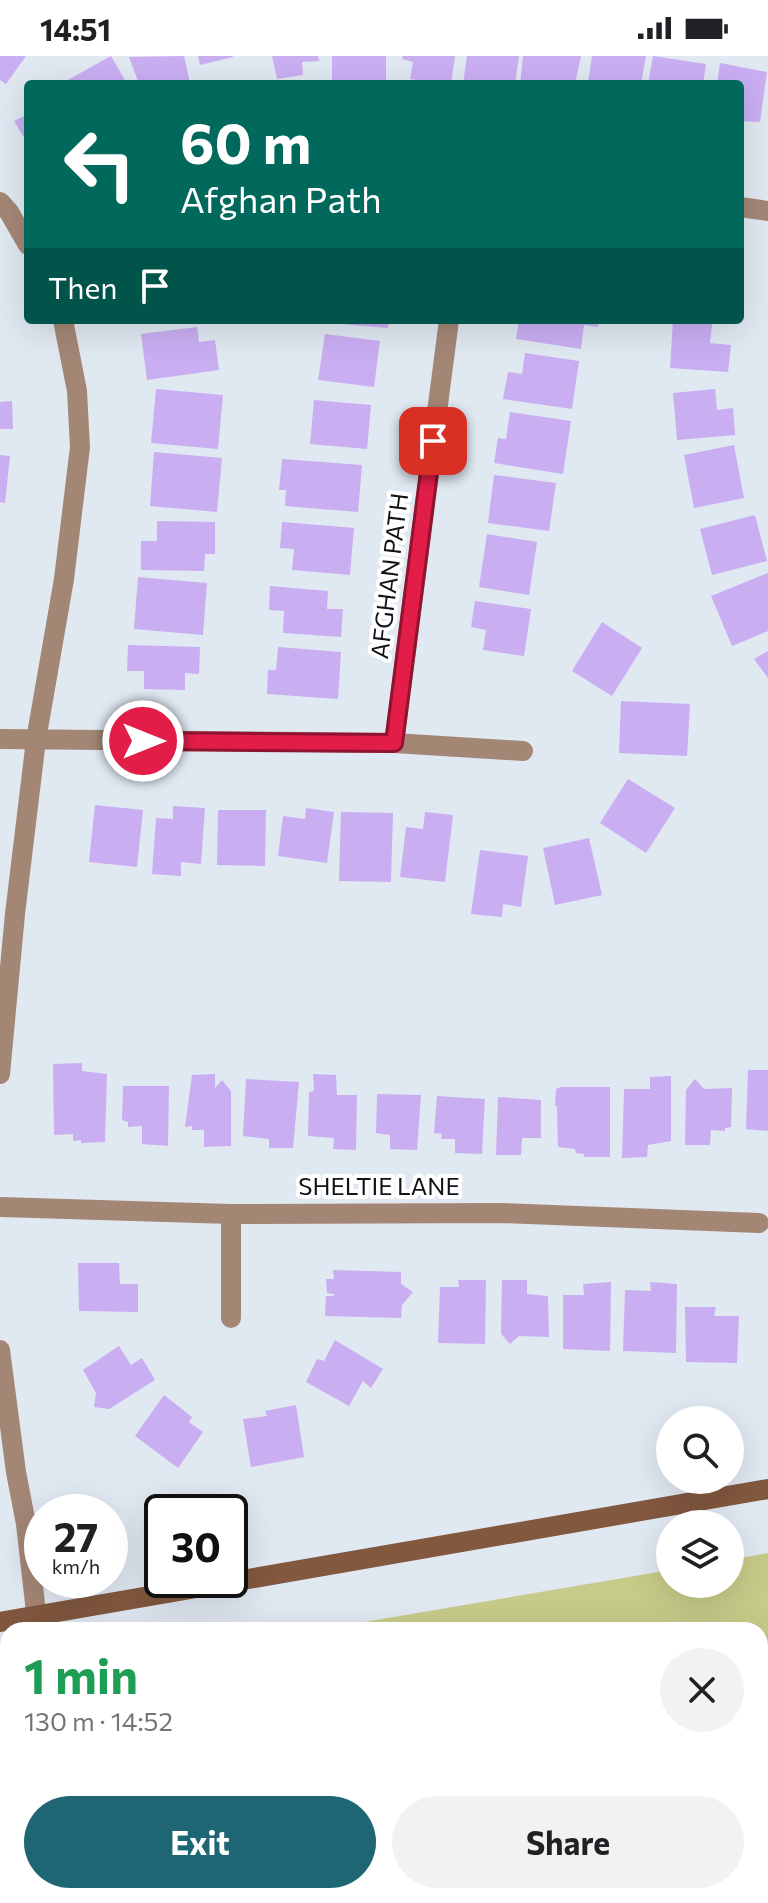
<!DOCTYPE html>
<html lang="en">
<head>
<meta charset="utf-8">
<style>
  body { margin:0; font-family:Commissioner,sans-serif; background:#f2f2f2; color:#202124; height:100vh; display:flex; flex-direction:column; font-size:30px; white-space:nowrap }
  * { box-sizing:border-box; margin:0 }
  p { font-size:26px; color:#757577 }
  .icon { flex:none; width:44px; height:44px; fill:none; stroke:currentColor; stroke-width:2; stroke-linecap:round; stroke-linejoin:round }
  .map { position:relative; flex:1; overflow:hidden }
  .drawer { position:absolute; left:0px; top:1566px; width:768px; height:282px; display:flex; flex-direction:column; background:#fff; border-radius:24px 24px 0 0; box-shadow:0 8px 32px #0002 }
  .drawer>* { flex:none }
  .guide { position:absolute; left:24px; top:24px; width:720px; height:244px; border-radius:8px; box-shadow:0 8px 32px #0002; background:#00695c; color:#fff; overflow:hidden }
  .buttons { position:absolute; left:656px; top:1350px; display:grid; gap:16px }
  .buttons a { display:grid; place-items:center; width:88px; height:88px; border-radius:50%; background:#fff; box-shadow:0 8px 32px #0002; font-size:40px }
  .speed { position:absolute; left:24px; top:1438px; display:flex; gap:16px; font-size:40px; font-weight:700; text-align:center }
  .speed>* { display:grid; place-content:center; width:104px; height:104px; border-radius:50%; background:#fff; box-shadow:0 8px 32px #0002; line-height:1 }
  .speed small { font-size:20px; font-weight:400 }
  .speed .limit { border:4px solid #111; border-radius:12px; background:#fff; color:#111 }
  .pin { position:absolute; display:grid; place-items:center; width:68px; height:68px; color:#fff; margin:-34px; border-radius:16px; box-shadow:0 4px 12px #0006 }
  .me { position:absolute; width:88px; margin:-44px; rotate:90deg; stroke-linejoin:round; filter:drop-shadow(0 0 6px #0008) }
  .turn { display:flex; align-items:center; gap:28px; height:168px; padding:0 24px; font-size:36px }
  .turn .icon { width:104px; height:104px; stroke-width:2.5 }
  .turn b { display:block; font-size:56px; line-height:68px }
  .then { display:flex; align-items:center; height:76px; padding:0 24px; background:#0003; gap:16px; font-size:30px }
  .round { display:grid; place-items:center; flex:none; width:84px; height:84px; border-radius:42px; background:#f2f2f2 }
  .head { display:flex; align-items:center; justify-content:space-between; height:136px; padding:0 24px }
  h1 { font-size:48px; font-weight:700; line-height:60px; color:#1e9e55 }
  .button { display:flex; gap:16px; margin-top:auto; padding:16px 24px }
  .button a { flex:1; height:92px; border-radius:48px; background:#1e6674; color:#fff; font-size:32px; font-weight:700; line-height:92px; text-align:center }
  .button a+a { background:#f2f2f2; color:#202124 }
  .status { display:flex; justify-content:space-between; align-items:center; height:56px; padding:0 40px; background:#fff; direction:ltr }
  .status svg { height:22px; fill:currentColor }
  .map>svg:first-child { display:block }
</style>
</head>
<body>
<div class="status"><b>14:51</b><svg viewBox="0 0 49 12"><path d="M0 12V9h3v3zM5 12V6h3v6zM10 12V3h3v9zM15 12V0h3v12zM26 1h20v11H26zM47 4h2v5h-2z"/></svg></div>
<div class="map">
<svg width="768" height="1847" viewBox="0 0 768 1847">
  <rect width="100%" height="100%" fill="#e0e8f2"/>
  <!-- green -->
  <path fill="#c7cb89" d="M768,1497v350h-768v-219l8,-1v213h752v-266h-443l353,-60v14h60v-24z"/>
  <!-- building -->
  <g fill="#c9aef2">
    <path d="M0,0h26l-20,28 -6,-4z"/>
    <path d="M111,0l16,28h-59l-2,-3z"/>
    <path d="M184,0l6,27 -3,1h-48l-10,-27z"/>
    <path d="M198,0h35v1l-33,8z"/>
    <path d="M272,0h46l1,5 -17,1 1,13 -26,4z"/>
    <path d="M332,0h54v28l-54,-2z"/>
    <path d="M403,0h52l-4,28h-34v-4l-7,-1 3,-17 -11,-3z"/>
    <path d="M467,0h52l-4,28h-52z"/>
    <path d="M523,0h58l-6,28h-55z"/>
    <path d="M592,0h54l-5,28h-53z"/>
    <path d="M653,0l53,8 -3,20h-55z"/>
    <path d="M720,7l47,9 -7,50 -20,-1v-37h-23z"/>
    <path d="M28,58v30l-14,-23z"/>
    <path d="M319,264h70l-1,8 -69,-6z"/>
    <path d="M519,264h80l-1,7 -14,-2 -3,24 -65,-10z"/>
    <path d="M673,265l39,3 -2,19 21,2 -3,27 -58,-4z"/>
    <path d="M197,271l2,15 16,-2 4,30 -72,10 -6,-46z"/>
    <path d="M325,278l55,7 -6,46 -56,-7z"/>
    <path d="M525,297l54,8 -7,48 -69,-10 5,-27 14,2z"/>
    <path d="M156,333l67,6 -5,54 -67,-6z"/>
    <path d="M715,333l2,21 16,-2 2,27 -58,5 -4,-47z"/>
    <path d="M314,344l57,5 -4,44 -57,-5z"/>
    <path d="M12,345l1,28h-13v-27z"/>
    <path d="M510,356l61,9 -8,53 -69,-11 4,-25 8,1z"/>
    <path d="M734,389l10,53 -50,10 -10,-53z"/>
    <path d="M154,396l68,6 -5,54 -67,-6z"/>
    <path d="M0,399l10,1 -5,47 -5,-1z"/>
    <path d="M282,403l80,6 -4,47 -73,-6 1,-16h-7z"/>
    <path d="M494,419l62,8 -7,48 -61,-8z"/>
    <path d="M755,459l12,46 -55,14 -12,-46z"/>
    <path d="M157,465l58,1v32h-10l-1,17 -63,-1v-29h16z"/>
    <path d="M282,466l72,6 -4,47 -58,-5 2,-21 -14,-1z"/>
    <path d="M487,478l50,8 -8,53 -50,-8z"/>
    <path d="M768,517v58l-36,15 -21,-50z"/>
    <path d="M138,521l69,6 -4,52 -69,-6z"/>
    <path d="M270,530l58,5 -1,18h16l-2,28 -58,-4 1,-22 -15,-1z"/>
    <path d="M475,545l56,8 -7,47 -41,-6 3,-20 -15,-3z"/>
    <path d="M602,566l40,26 -30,48 -40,-25z"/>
    <path d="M128,589l72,2 -1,27 -14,-1v17l-41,-1v-18h-17z"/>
    <path d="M278,591l63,5 -3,47 -71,-5 1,-24h8z"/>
    <path d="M768,595v27l-14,-19z"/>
    <path d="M621,645l69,3 -3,52 -68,-3z"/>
    <path d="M628,723l47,29 -29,45 -46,-30z"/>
    <path d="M95,749l48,5 -6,57 -48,-5z"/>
    <path d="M173,750l32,2 -4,56 -20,-2v14l-29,-2 4,-56 17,1z"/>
    <path d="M306,752l28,4 -7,51 -49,-7 5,-40 22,3z"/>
    <path d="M218,754h48l-1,56 -48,-1z"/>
    <path d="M341,756l52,1 -2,69 -52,-1z"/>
    <path d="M425,756l28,3 -8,67 -45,-5 6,-50 17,2z"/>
    <path d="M589,782l13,57 -47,10 -12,-57z"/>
    <path d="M480,794l48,6 -7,51 -18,-3 -1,13 -31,-3z"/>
    <path d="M82,1007v8l25,3 -2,68 -24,1v-3l-8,1v-7l-19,1 -1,-71z"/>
    <path d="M748,1014h20v61l-22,-2z"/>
    <path d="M215,1018v14l7,-8 9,11v55l-27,1v-17h-12v-4l-7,1 7,-52z"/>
    <path d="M313,1018l23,1 1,20h20l-1,55 -23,-1 1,-11 -26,-2 1,-44 5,-1z"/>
    <path d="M671,1020v65l-23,4 -1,12 -25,1 2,-69h26v-12z"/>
    <path d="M246,1023l53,3 -6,66h-24v-9l-26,-3z"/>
    <path d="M695,1023l9,10 28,-1 -1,39 -6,1v3l-14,-1 -1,15h-25l1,-55z"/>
    <path d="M123,1030h46l-1,60 -26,-2v-18l-14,1v-5l-6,-2z"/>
    <path d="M561,1031h49v70h-26v-3l-8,-1 -1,-4 -17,-2 -1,-41h-2l1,-17z"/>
    <path d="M377,1038l44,1 -4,55 -27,-1v-14l-14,-2z"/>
    <path d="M437,1040l48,3 -3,55 -27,-1v-14h-14l1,-5 -8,-1z"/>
    <path d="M498,1041l43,3v38h-19l-1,17h-25z"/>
    <path d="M78,1207h41l1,21h18v28l-59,-1z"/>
    <path d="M333,1214l68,2v12l12,8 -11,13 -1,13 -76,-2 1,-20h8v-2l-7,-1 -1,-14h8z"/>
    <path d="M458,1224h28l-1,64 -47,-1 2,-56h19z"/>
    <path d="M502,1224h25v14l21,2 1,41 -30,-1 -9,8 -9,-10z"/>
    <path d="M611,1226l-1,69 -47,-2v-54h21l-1,-11z"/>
    <path d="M650,1226l27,2 -1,69 -53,-2 2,-61 26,1z"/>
    <path d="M685,1251h31l-2,9h25l-2,47 -51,-1z"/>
    <path d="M335,1284l48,29 -12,19 -8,-7 -14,25 -43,-24 11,-23 7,2z"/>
    <path d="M119,1290l12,19 11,-7 13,22 -46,29 -15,-2 2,-14 -13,-23z"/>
    <path d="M164,1339l28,22 -3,5 14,10 -25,36 -43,-32z"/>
    <path d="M296,1349l8,52 -53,10 -8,-48 24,-3 -2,-5z"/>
  </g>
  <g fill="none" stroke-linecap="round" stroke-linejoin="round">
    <!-- street -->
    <g stroke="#a48675" stroke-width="20">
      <path d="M0,146l9,10 19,33"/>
      <path d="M740,151l28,4"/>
      <path d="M0,683l394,4 129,8"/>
      <path d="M394,687l55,-423"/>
      <path d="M0,1018l15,-160 21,-174 28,-161 16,-132 -3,-56 -14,-71"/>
      <path d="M0,1151l231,7 270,-1 258,10"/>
      <path d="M231,1262v-104"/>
      <path d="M0,1294l16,122 10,52 12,106"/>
      <path d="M0,1629l8,46"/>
      <path d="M41,1840l1,7"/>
      <path d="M94,1840l2,7"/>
    </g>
    <!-- secondary -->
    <path stroke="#82583f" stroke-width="20" d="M0,1566l768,-133"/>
  </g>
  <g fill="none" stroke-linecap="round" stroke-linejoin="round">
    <defs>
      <path id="route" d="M143,685l251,2 39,-302"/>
    </defs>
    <!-- route casing -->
    <use href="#route" stroke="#92132f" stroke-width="20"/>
    <!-- route -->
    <use href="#route" stroke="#e11d48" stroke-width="14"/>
  </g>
  <g text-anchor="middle" stroke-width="8" stroke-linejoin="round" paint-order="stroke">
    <!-- street labels -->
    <g font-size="24" fill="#111317" stroke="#fff">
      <text transform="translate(390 520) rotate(-83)" y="8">AFGHAN PATH</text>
      <text x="379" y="1139">SHELTIE LANE</text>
    </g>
  </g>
</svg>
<div class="buttons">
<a><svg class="icon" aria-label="search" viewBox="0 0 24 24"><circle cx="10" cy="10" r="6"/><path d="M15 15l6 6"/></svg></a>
<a><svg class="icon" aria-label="layers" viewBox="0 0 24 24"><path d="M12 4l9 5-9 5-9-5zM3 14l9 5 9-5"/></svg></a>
</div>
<div class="speed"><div>27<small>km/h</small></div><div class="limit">30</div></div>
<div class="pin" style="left:433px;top:385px;background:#d93025"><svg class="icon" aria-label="arrive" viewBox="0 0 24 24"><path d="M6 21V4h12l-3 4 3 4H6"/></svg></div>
<svg class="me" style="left:143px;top:685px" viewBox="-20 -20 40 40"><circle r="17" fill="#e11d48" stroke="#fff" stroke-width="3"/><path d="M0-11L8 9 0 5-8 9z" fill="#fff"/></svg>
<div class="guide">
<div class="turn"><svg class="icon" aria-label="left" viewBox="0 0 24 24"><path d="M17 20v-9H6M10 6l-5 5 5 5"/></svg><div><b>60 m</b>Afghan Path</div></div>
<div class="then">Then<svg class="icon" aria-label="arrive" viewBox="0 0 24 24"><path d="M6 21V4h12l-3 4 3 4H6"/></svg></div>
</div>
<section class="drawer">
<div class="head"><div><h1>1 min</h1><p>130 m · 14:52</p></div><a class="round"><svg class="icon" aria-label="close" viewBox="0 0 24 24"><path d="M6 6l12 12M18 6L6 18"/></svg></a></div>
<div class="button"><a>Exit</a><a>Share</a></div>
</section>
</div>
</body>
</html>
